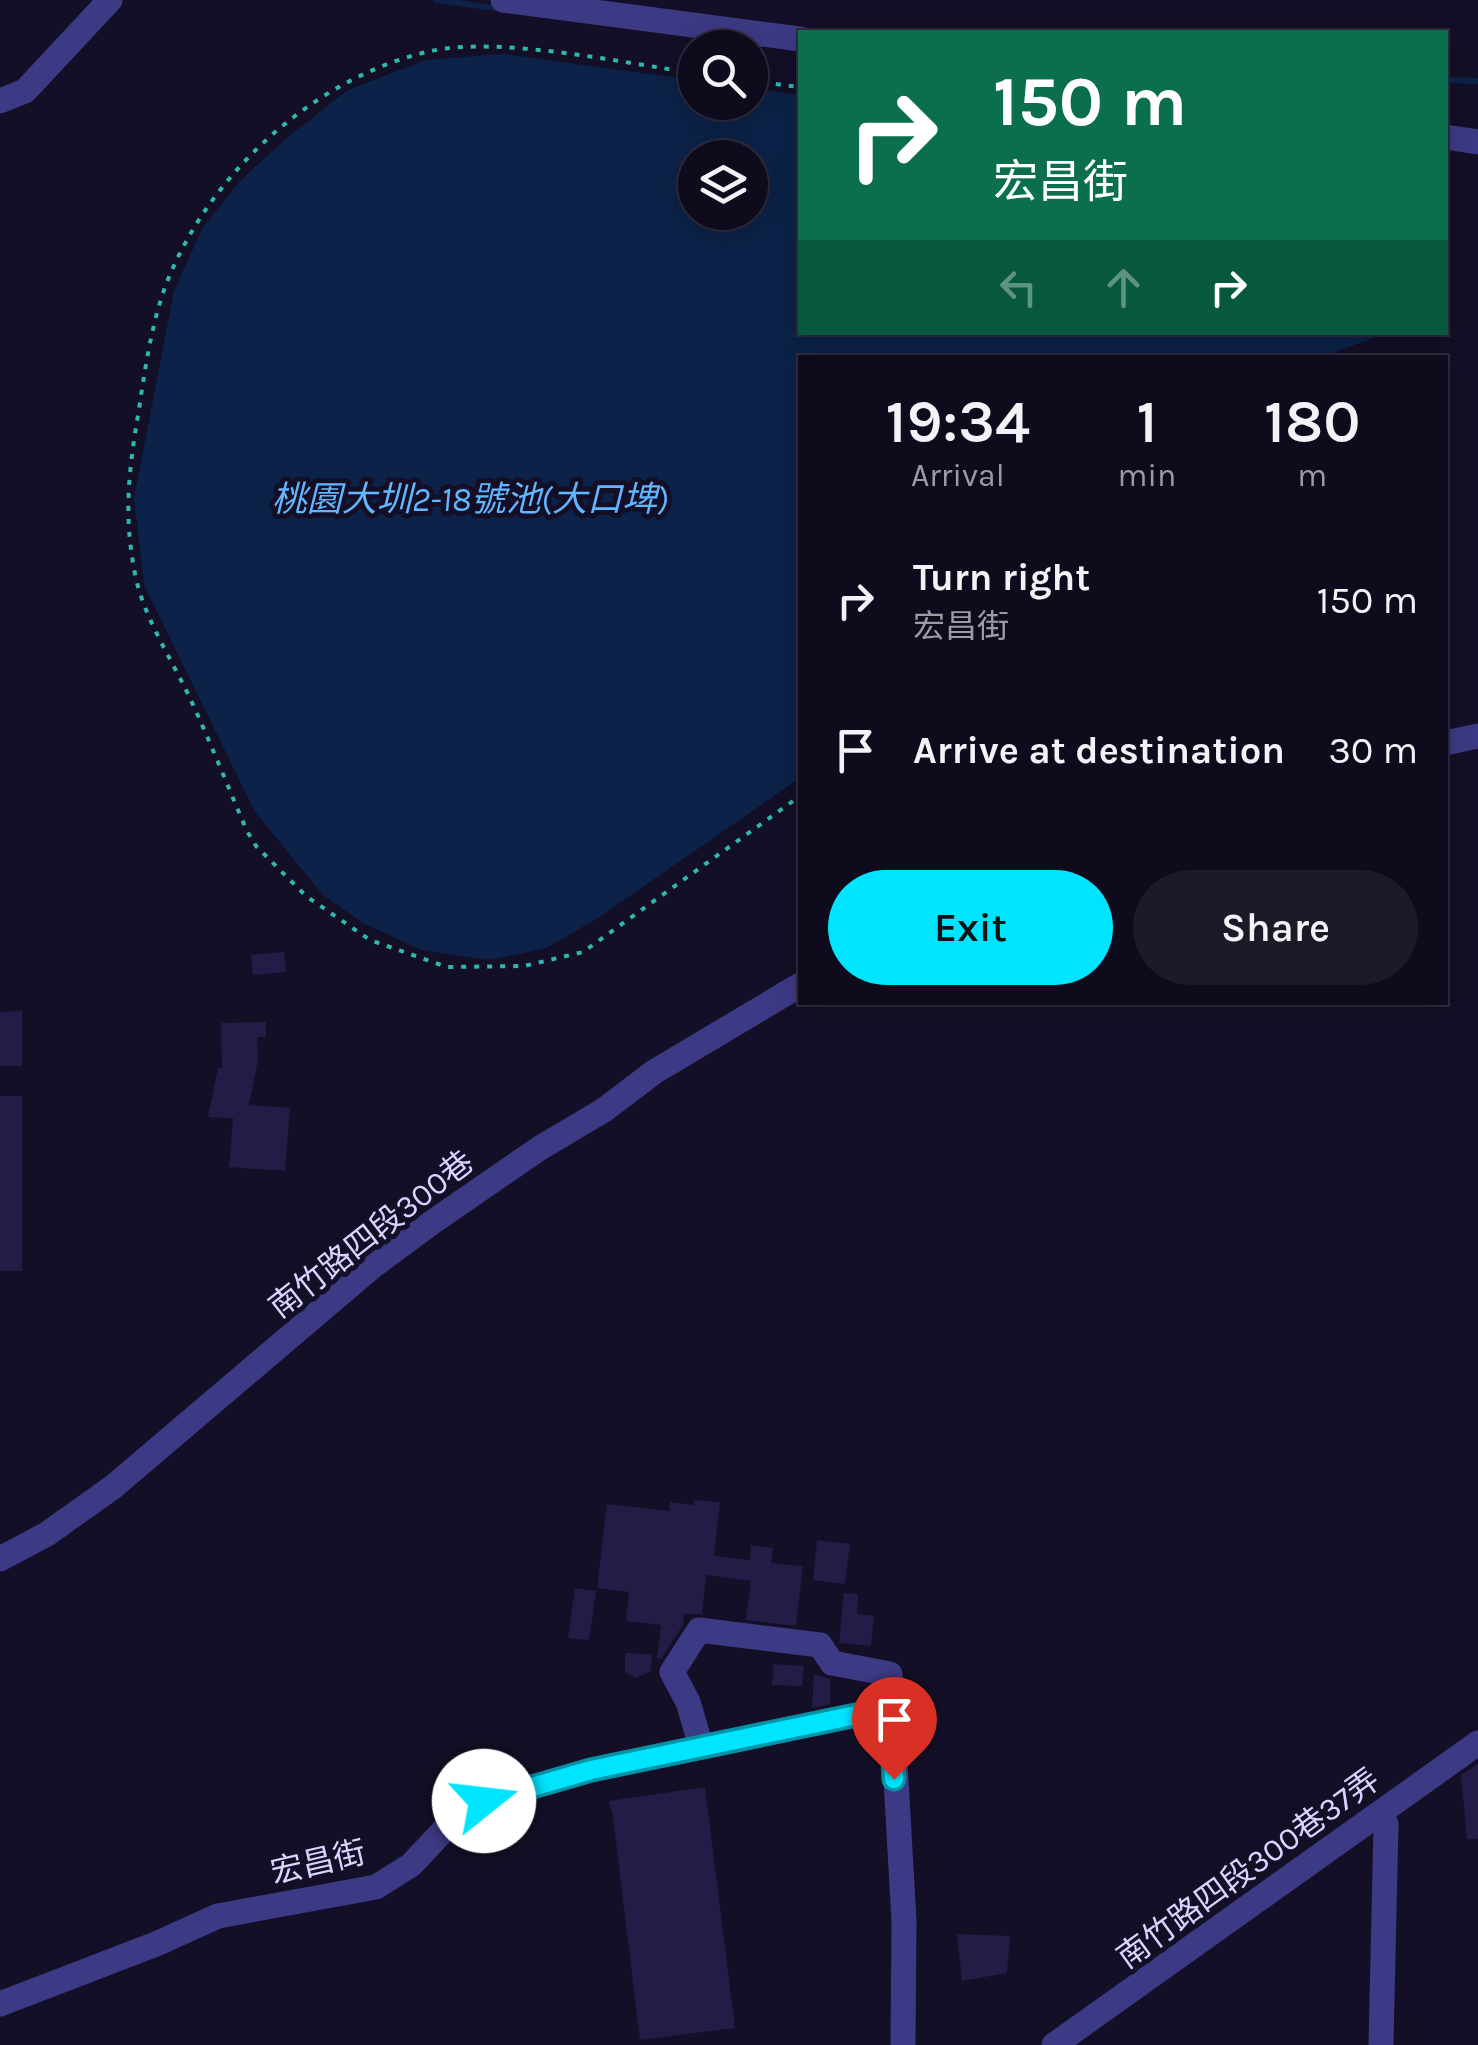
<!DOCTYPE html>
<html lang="en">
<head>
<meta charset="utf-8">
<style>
  body { margin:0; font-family:Karla,"Noto Sans TC",sans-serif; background:#1c1929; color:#f1f3f6; height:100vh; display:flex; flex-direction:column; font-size:38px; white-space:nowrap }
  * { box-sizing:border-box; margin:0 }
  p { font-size:32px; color:#9b9ba3 }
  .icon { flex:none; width:55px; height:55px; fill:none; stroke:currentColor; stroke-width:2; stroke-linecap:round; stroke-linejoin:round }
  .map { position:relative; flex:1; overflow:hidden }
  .panel { position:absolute; left:798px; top:355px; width:650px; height:650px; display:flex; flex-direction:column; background:#0e0b1c; border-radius:0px; box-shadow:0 5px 25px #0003,0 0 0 2px #2e2b3b }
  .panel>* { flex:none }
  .guide { position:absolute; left:798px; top:30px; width:650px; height:305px; border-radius:0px; box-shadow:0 5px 25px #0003,0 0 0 2px #2e2b3b; background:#0b6e4f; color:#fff; overflow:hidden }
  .controls { position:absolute; left:678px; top:30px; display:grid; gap:20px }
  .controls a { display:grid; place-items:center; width:90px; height:90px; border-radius:50%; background:#0e0b1c; box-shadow:0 5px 25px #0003,0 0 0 2px #2e2b3b; font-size:50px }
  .pin { position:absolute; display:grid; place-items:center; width:85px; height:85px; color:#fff; margin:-102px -42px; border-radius:50% 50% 50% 0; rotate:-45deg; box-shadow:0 0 10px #0007 }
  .pin .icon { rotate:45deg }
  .me { position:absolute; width:110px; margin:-55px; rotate:74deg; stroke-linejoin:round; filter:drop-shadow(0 0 8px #0008) }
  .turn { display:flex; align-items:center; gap:35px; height:210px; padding:0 30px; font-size:45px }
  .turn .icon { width:130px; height:130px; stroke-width:2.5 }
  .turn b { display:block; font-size:70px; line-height:85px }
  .lanes { display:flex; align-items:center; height:95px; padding:0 30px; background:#0003; justify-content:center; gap:50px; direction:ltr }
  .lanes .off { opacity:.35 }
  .eta { display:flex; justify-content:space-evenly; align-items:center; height:170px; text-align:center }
  .eta b { font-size:60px; font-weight:600; line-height:70px }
  .cta { display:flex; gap:20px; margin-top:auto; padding:20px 30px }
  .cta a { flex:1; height:115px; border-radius:60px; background:#00e5ff; color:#111; font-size:40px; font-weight:600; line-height:115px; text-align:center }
  .cta a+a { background:#1c1929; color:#f1f3f6 }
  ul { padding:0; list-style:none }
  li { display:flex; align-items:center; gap:30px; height:150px; padding:0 30px }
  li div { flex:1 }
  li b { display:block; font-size:38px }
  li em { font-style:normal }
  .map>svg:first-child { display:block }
</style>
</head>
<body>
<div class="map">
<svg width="1478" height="2045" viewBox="0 0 1478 2045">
  <rect width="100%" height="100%" fill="#130f26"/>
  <!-- water -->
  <path fill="#0c2248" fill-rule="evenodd" d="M502,54l193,26v22h55v-14l50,7v237l587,1 -68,25h-519v420l-202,140 -52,30 -56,12 -69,-10 -58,-27 -40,-28 -68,-83 -111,-227 -10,-87 40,-207 29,-64 37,-46 50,-46 58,-45 78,-30zM695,158h55v54h-55z"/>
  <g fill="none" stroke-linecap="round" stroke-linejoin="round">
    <!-- stream -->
    <g stroke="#0c2248" stroke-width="6">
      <path d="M436,0l66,9"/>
      <path d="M1445,80l33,1"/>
    </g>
  </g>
  <!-- building -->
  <g fill="#241b47">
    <path d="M284,952l2,20 -33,3 -2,-20z"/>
    <path d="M22,1011v55h-22v-54z"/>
    <path d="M266,1022v15h-9l1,23 -9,45 41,3 -5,63 -56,-4 4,-49 -25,-1 10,-49h4l-1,-45z"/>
    <rect x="0" y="1096" width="22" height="175"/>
    <path d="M694,1500l26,2 -6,54 36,4 1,-15 22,3 -2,15 32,3 -7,60 -50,-6 5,-39 -45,-6 -4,39h-18l-1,11 -22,34 -4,-1 4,-33 -35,-4 3,-29 -32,-4 10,-84 62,7 1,-9 23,3z"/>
    <path d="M817,1540l33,4 -5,40 -32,-4z"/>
    <path d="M575,1588l21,3 -7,49 -21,-2z"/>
    <path d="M844,1593l14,1 -1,20 17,2 -3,30 -32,-3z"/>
    <path d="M625,1653l27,1 -1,17 -15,7 -11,-6z"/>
    <path d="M774,1664l30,2 -2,20 -30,-1z"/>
    <path d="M814,1674l16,5v25l-18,4z"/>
    <path d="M1478,1764v75h-11l-6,-64z"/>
    <path d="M705,1787l30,241 -95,12 -27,-223 -4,-16z"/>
    <path d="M957,1934l53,2 -3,37 -45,8z"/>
  </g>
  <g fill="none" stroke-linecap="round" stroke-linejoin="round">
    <!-- path -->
    <g stroke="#2fb8b0" stroke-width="4" stroke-dasharray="5 8" stroke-linecap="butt">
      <path d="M695,73c-73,-10 -194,-37 -264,-22 -118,26 -226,126 -267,239 -13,38 -19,79 -25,119 -10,60 -16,104 -4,165 8,41 34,81 52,118 22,46 40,93 60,139l9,15 50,50 64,44 77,27 77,-1 59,-14 217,-156"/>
      <path d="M750,81l50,6"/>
    </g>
    <!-- minor -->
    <g stroke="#3d3a85" stroke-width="25">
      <path d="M503,0l297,39"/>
      <path d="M0,101l25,-10 85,-91"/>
      <path d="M1445,137l33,5"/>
      <path d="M1445,743l33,-7"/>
      <path d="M0,1559l47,-25 66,-47 260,-221 61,-45 106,-73 64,-38 50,-38 146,-87"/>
      <path d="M701,1746l-13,-44 -16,-30 27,-42 121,15 12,18 58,11 14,247 -1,124"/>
      <path d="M1381,1813l5,11 -5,221"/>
      <path d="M0,2004l156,-60 62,-28 158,-29 35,-22 48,-51 25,-13 107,-31 299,-62"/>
      <path d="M1054,2045l424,-302"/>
    </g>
  </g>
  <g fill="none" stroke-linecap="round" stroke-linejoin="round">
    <defs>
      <path id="route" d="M484,1801l107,-31 299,-62 4,71"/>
    </defs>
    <!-- route casing -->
    <use href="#route" stroke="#0095a6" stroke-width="25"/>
    <!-- route -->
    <use href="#route" stroke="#00e5ff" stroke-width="18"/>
  </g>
  <g text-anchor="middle" stroke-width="10" stroke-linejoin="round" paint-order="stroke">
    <!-- street labels -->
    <g font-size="32" fill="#d9d4ff" stroke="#130f26">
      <text transform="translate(371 1234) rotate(-38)" y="11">南竹路四段300巷</text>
      <text transform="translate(318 1862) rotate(-13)" y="11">宏昌街</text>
      <text transform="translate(1248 1868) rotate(-36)" y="11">南竹路四段300巷37弄</text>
    </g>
    <!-- water labels -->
    <g font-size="35" font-style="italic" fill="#62b6ff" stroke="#130f26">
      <text x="470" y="511">桃園大圳2-18號池(大口埤)</text>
    </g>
  </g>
</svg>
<div class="controls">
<a><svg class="icon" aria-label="search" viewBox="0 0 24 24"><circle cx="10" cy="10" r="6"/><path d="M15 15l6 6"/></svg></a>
<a><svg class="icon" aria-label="layers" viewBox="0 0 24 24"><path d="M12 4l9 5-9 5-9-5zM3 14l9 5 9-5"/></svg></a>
</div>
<div class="pin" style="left:894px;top:1779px;background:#d93025"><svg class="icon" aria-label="arrive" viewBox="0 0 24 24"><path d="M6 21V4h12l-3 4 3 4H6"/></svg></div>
<svg class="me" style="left:484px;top:1801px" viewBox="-20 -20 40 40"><circle r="19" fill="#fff"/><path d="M0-13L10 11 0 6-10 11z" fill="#00e5ff"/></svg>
<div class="guide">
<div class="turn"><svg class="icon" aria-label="right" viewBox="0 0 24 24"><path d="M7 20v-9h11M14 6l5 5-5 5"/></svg><div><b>150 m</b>宏昌街</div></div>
<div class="lanes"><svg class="icon off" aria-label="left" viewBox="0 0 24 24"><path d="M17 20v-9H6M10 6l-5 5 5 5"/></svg><svg class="icon off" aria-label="ahead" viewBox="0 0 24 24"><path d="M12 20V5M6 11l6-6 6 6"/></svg><svg class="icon" aria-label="right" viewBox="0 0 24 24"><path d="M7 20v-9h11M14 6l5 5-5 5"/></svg></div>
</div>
<section class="panel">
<div class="eta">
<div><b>19:34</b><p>Arrival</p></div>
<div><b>1</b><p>min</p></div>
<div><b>180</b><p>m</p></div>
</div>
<ul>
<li><svg class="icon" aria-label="right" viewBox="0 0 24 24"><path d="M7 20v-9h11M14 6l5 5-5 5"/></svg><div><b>Turn right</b><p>宏昌街</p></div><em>150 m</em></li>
<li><svg class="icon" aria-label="arrive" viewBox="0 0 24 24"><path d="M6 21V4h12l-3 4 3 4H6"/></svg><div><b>Arrive at destination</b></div><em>30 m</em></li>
</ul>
<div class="cta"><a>Exit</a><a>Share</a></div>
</section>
</div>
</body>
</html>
